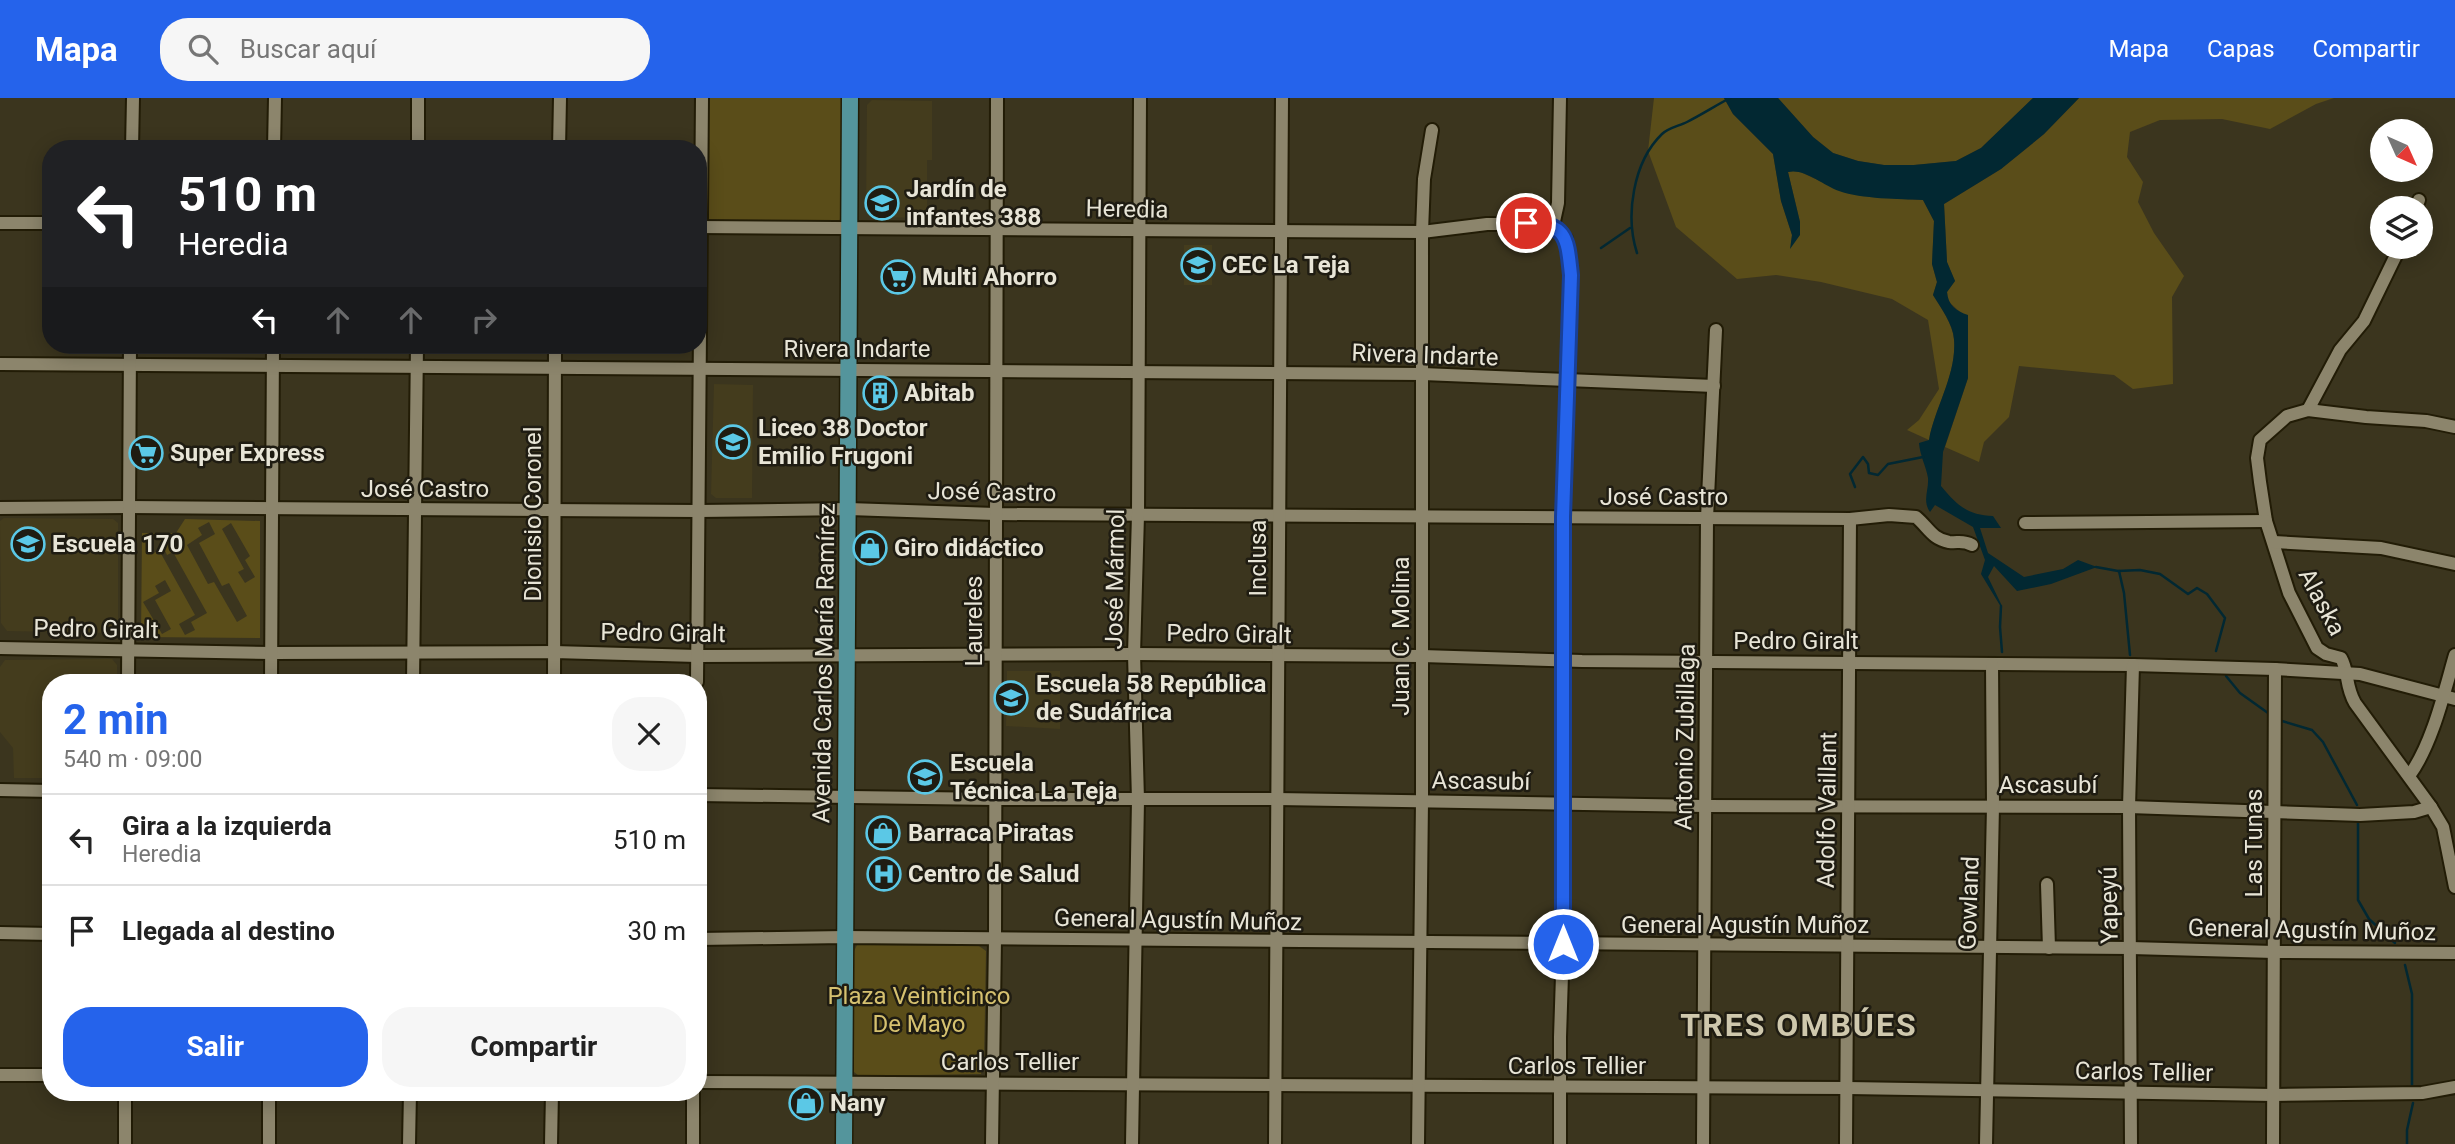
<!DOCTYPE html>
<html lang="es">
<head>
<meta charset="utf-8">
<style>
  body { margin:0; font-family:Roboto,sans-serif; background:#f6f6f6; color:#222; height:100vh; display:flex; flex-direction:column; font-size:26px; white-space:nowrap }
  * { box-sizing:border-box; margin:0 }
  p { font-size:23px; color:#767676 }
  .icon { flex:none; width:38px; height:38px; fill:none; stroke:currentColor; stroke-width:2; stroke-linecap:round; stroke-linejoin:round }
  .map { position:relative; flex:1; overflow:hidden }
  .sheet { position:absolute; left:42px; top:576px; width:665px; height:427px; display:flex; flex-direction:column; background:#fff; border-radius:28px; box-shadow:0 4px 18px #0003 }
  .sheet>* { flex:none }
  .top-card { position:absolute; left:42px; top:42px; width:665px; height:214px; border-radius:28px; box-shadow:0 4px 18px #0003; background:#202124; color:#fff; overflow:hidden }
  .needle { width:46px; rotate:135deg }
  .tools { position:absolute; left:2370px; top:21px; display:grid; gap:14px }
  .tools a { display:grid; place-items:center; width:63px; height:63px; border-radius:50%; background:#fff; box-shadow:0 4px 18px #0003; font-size:35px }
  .pin { position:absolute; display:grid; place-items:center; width:60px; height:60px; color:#fff; margin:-30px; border:4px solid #fff; border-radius:50%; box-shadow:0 2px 7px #0007 }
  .me { position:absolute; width:77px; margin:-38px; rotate:0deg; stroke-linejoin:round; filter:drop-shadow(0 0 5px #0008) }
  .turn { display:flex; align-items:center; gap:24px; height:147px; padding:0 21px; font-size:32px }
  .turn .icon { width:91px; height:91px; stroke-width:2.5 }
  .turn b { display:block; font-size:49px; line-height:60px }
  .lanes { display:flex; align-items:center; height:66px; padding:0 21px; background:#0003; justify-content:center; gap:35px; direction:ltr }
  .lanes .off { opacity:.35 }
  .round { display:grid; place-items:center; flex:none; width:74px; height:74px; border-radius:28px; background:#f6f6f6 }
  .summary { display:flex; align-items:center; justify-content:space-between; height:119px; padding:0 21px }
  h1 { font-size:42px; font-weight:700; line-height:52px; color:#2563eb }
  .cta { display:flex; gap:14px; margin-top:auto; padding:14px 21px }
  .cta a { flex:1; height:80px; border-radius:28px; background:#2563eb; color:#fff; font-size:28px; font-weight:700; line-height:80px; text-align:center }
  .cta a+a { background:#f6f6f6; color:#222 }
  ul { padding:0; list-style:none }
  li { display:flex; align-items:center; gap:21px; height:91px; padding:0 21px; border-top:2px solid #e0e0e0 }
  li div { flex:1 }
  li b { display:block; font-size:26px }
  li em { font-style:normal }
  header { display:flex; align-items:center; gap:42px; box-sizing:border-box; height:98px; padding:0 35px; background:#2563eb; color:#fff }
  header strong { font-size:33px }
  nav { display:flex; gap:38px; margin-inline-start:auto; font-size:24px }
  .search { width:490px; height:63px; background:#f6f6f6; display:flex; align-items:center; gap:18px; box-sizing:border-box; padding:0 24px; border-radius:28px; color:#767676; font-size:26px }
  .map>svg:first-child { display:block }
</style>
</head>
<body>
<header>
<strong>Mapa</strong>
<div class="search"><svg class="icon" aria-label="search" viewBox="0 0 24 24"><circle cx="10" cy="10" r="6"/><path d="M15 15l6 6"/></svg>Buscar aquí</div>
<nav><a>Mapa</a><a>Capas</a><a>Compartir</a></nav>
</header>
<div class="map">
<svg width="2455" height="1046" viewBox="0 0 2455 1046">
  <rect width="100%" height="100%" fill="#3b351e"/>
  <!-- built -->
  <g fill="#443c1d">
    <path d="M872,2l60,1v59h-5v58l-56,-1 -5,-5 1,-107z"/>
    <rect x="1184" y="147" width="28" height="40"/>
    <path d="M714,286l39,1 -1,113h-36l-5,-4z"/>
    <path d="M4,420l109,1 5,4v104l-9,6 -102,-2 -6,-8 -1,-102z"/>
    <path d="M112,561l5,6v17h-66v96h-37l-1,-30 -13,-16v-65l5,-7z"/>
    <path d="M1007,573h53v58l-54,-3z"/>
  </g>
  <!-- green -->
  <g fill="#5a4d19" fill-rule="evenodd">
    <path d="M708,0h133v118l-2,6 -130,-1 -2,-3z"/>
    <path d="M1654,0h70l9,16 40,40 8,47 11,34 -1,12 9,-25 -12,-50 9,-2c38,21 83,29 126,30l11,21 -2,43 5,18 -4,13c8,13 20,29 21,45 3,34 -19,67 -25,100l-22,-10 12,-10 20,-31 -11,-69 -36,-21 -71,-17 -45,-7 -39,4 -61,-52 -28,-76z"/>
    <path d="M1778,0h255l-52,50 -25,13 -42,4h-30l-26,-4 -25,-8 -20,-16z"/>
    <path d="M2079,0h255l-18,6 -46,25 -48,-10 -62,1 -30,12 -3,25 16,25 -5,20 16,31 30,43 -12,21 1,87 -40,5 -19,-14 -95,-9 -10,51 -25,25 -5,20 -34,-15 23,-69 -8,-66 -12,-11 -1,-9 8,-11 -8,-19 -3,-58 57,-35 43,-35z"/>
    <path d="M185,421l75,2v117l-119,-1 1,-104h34zM209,424l6,12 -16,9 23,43 7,-3 18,33 -10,6 -23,-40 -6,2 -21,-39 15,-10 -4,-7zM231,425l19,33 -5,4 10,17 -10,6 -7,-11 6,-3 -22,-40zM158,438l9,19 6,-3 34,61 -16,9 4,8 -10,5 -6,-11 16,-9 -36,-65 -5,3 -6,-11zM165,482l6,11 -16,9 16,29 -9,5 -19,-32 16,-9 -4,-7z"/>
    <path d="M857,847l122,1 7,5 -2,111 -3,12 -122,2 -5,-4 -1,-119z"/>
  </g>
  <!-- water -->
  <path fill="#022832" d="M1724,0h54l35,39 20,16 25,8 26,4h30l42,-4 25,-13 52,-50h46l-35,36 -43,35 -57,35 3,58 8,19 -8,11c1,13 9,19 21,23v63l-25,74 -2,34c16,19 26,29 52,30l8,12h-21l8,25 36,24 39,-8 15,-9 19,7 -46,17 -34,7 -23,-25 -6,11 14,29 -1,1 -20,-33 4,-14 -12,-33 -38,-22 -5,7c-8,-11 -1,-22 -2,-34 -2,-12 -8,-22 -9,-35l10,-3c6,-33 28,-66 25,-101 -1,-15 -13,-31 -21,-44l4,-13 -5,-18 2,-43 -11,-21c-24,-1 -61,-1 -84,-9 -16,-6 -35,-23 -51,-19l12,50v13l-10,14 2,-14 -11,-34 -8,-47 -40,-40z"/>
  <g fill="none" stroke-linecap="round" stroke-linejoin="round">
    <!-- stream -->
    <g stroke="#022832" stroke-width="2.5">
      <path d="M1601,150l29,-20"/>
      <path d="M1637,155c-12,-37 -4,-91 25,-119 6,-6 17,-8 25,-12 14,-7 28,-16 43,-24"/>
      <path d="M1855,389l-5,-13 13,-17 5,7 1,9 9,2 10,-11 35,-7"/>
      <path d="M2096,469l22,4 22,-1 20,4 28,20 9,-6 10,6 18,24 -9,33"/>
      <path d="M2119,473l5,22 6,62"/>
      <path d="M2001,508l-1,21 2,25"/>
      <path d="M2226,578l14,17 28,20"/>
      <path d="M2282,623l30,9 11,12 34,63"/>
      <path d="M2358,723v79l11,19 26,24"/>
      <path d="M2405,867l7,29v93"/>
      <path d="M2407,1046v-14l6,-27"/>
    </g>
    <defs>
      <g id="minor">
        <path d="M418,0v51"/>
        <path d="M132,51l1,-51"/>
        <path d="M274,51l1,-51"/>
        <path d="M559,51l1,-51"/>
        <path d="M2416,110l3,-8"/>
        <path d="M0,125h51"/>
        <path d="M1553,128l5,-23 2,-105"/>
        <path d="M698,129l724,5 65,-8h60l13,8 6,7 5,36 -8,242v427l-3,93v107"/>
        <path d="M0,266l1423,10 291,12"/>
        <path d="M2308,312l32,-60 24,-29 36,-74"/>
        <path d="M2455,329l-29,-6 -60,-4 -58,-7 -21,6 -27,24 -3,18 3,24 6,39 23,72 28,55 9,6 15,4c8,14 4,28 14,45l76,104 12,20 12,60"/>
        <path d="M0,410l129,-1 569,4 151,-2 146,5 855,5 39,-4 27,2c12,10 16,22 33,25 9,1 14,-2 23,3"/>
        <path d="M2025,425l241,-2"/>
        <path d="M2274,444l107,6 74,16"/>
        <path d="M0,550l272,5 282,-1 143,4 437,-2 288,2 160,5 551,4 142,4 85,5 95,25"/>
        <path d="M128,584l2,-337"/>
        <path d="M271,584l2,-337"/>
        <path d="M413,584l4,-337"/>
        <path d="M554,584l1,-337"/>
        <path d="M697,584l5,-584"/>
        <path d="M2409,678c23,-31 35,-83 46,-121"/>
        <path d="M0,692l51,1"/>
        <path d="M698,697l296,4h283l428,7 424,1 231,8 54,-3 17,-5"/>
        <path d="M2047,786l2,64"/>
        <path d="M0,835l51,1"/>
        <path d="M698,841l147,-2 1286,11 143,4 181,1"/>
        <path d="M0,977h51"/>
        <path d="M698,984l1150,6 425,7 149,-2 33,-6"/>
        <path d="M125,1046v-52"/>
        <path d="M269,1046v-52"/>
        <path d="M409,1046l1,-52"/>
        <path d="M551,1046l1,-52"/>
        <path d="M693,1046v-52"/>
        <path d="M992,1046l3,-205 2,-841"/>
        <path d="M1132,1046l6,-344 -4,-146 4,-139 2,-417"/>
        <path d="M1275,1046l7,-1046"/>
        <path d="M1418,1046l4,-343v-569l2,-53 8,-49"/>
        <path d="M1703,1046l4,-626 9,-188"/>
        <path d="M1846,1046l4,-625"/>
        <path d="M1986,1046l7,-338 -1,-142"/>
        <path d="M2131,1046l-2,-337 4,-142"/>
        <path d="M2273,1046l2,-475"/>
      </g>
      <path id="major" d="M844,1046l6,-1046"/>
    </defs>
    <!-- minor casing -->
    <use href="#minor" stroke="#221c06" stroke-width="16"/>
    <!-- major casing -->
    <use href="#major" stroke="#221c06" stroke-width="19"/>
    <!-- minor -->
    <use href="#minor" stroke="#8c856c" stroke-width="12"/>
    <!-- major -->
    <use href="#major" stroke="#54959c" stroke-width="16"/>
  </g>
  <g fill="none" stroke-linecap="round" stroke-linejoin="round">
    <defs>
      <path id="route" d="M1526,125c42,0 41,16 45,52l-8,242v427"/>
    </defs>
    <!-- route casing -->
    <use href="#route" stroke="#184099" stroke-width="18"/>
    <!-- route -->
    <use href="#route" stroke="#2563eb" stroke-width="12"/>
  </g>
  <!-- icons -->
  <defs>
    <symbol id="school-ring" viewBox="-11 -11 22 22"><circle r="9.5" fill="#1f1c12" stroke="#5bc8e6" stroke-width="1.5"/><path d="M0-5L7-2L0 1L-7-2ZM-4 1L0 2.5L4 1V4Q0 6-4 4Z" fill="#5bc8e6"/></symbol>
    <symbol id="supermarket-ring" viewBox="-11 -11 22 22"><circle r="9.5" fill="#1f1c12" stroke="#5bc8e6" stroke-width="1.5"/><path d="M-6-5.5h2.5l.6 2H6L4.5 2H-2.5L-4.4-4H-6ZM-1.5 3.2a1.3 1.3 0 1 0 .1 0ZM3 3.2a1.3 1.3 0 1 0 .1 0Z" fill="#5bc8e6"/></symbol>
    <symbol id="building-ring" viewBox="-11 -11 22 22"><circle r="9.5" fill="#1f1c12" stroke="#5bc8e6" stroke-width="1.5"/><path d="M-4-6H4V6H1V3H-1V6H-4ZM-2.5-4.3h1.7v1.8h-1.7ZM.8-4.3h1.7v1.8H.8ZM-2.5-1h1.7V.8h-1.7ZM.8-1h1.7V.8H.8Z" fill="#5bc8e6"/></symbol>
    <symbol id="shop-ring" viewBox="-11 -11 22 22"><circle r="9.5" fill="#1f1c12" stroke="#5bc8e6" stroke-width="1.5"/><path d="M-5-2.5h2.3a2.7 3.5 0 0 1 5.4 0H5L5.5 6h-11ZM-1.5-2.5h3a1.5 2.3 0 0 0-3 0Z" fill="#5bc8e6"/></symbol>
    <symbol id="hospital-ring" viewBox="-11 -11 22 22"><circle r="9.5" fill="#1f1c12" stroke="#5bc8e6" stroke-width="1.5"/><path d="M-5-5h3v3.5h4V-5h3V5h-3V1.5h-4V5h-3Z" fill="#5bc8e6"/></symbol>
  </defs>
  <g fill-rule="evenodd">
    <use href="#school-ring" x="863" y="86" width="38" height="38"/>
    <use href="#school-ring" x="1179" y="148" width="38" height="38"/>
    <use href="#supermarket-ring" x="879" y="160" width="38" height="38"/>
    <use href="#building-ring" x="861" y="276" width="38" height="38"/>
    <use href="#school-ring" x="714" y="325" width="38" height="38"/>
    <use href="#supermarket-ring" x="127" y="336" width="38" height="38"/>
    <use href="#school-ring" x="9" y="427" width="38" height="38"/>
    <use href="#shop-ring" x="851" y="431" width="38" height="38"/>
    <use href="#school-ring" x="992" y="581" width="38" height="38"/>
    <use href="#school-ring" x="906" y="660" width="38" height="38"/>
    <use href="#shop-ring" x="864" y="716" width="38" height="38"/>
    <use href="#hospital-ring" x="865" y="757" width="38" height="38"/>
    <use href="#shop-ring" x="787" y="986" width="38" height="38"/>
  </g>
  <g text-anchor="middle" stroke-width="5" stroke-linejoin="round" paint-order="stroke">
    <!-- poi labels -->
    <g font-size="24" font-weight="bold" fill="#e8e5d7" stroke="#1f1c12" text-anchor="start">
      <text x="906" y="99">Jardín de<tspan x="906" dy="28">infantes 388</tspan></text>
      <text x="1222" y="175">CEC La Teja</text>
      <text x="922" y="187">Multi Ahorro</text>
      <text x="904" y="303">Abitab</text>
      <text x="758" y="338">Liceo 38 Doctor<tspan x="758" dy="28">Emilio Frugoni</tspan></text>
      <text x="170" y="363">Super Express</text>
      <text x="52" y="454">Escuela 170</text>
      <text x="894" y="458">Giro didáctico</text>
      <text x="1036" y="594">Escuela 58 República<tspan x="1036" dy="28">de Sudáfrica</tspan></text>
      <text x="950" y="673">Escuela<tspan x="950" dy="28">Técnica La Teja</tspan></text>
      <text x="908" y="743">Barraca Piratas</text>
      <text x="908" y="784">Centro de Salud</text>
      <text x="830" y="1013">Nany</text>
    </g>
    <!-- street labels -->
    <g font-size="24" fill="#e8e5d7" stroke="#1f1c12">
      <text transform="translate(1127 111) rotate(1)" y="8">Heredia</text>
      <text x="857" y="259">Rivera Indarte</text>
      <text transform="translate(1425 257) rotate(2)" y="8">Rivera Indarte</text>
      <text x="425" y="399">José Castro</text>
      <text transform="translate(992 394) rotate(1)" y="8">José Castro</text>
      <text x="1664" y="407">José Castro</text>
      <text transform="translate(533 416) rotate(-90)" y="8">Dionisio Coronel</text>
      <text transform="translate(1258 460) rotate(-90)" y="8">Inclusa</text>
      <text transform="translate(1115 481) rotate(-89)" y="8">José Mármol</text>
      <text transform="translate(2322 504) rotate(62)" y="8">Alaska</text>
      <text transform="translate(974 523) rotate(-90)" y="8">Laureles</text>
      <text transform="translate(96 531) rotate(1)" y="8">Pedro Giralt</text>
      <text transform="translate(663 535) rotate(1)" y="8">Pedro Giralt</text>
      <text transform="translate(1229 536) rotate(1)" y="8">Pedro Giralt</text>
      <text transform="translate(1401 538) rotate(-90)" y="8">Juan C. Molina</text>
      <text x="1796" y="551">Pedro Giralt</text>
      <text transform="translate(824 565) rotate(-89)" y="8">Avenida Carlos María Ramírez</text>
      <text transform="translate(1685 639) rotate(-89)" y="8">Antonio Zubillaga</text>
      <text transform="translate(1481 683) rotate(1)" y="8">Ascasubí</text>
      <text x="2048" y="695">Ascasubí</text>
      <text transform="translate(1827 712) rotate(-89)" y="8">Adolfo Vaillant</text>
      <text transform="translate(2254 745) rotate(-90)" y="8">Las Tunas</text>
      <text transform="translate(1969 805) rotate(-88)" y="8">Gowland</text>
      <text transform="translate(2109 807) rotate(-91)" y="8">Yapeyú</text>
      <text transform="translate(1178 822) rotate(1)" y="8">General Agustín Muñoz</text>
      <text x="1745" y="835">General Agustín Muñoz</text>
      <text transform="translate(2312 832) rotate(1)" y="8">General Agustín Muñoz</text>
      <text x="1010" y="972">Carlos Tellier</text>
      <text x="1577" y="976">Carlos Tellier</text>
      <text transform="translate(2144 974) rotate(1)" y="8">Carlos Tellier</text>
    </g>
    <!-- park labels -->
    <g font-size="24" fill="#d6c16f" stroke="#1f1c12">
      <text x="919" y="906">Plaza Veinticinco<tspan x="919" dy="28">De Mayo</tspan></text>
    </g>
    <!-- district labels -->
    <g font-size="32" font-weight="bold" letter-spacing="2" fill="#cfc8ad" stroke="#1f1c12">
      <text x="1799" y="938">TRES OMBÚES</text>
    </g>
  </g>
</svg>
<div class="tools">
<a><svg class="needle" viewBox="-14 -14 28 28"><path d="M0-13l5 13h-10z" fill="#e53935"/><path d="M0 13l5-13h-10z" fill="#767676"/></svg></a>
<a><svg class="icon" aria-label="layers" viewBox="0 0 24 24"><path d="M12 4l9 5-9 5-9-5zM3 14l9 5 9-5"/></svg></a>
</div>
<div class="pin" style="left:1526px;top:125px;background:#d93025"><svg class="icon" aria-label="arrive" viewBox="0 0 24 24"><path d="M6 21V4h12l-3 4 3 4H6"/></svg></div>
<svg class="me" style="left:1563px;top:846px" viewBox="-20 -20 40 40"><circle r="17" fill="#2563eb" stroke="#fff" stroke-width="3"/><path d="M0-11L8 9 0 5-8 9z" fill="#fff"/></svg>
<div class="top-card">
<div class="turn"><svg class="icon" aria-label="left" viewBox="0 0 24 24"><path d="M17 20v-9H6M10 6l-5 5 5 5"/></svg><div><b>510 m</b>Heredia</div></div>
<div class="lanes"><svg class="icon" aria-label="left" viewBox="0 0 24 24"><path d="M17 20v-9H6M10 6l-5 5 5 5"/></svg><svg class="icon off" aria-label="ahead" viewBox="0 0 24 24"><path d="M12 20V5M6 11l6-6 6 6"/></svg><svg class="icon off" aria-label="ahead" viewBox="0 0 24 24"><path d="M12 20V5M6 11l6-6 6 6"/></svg><svg class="icon off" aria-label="right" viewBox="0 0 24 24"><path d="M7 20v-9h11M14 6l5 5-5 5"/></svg></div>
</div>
<section class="sheet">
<div class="summary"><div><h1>2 min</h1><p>540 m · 09:00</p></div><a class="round"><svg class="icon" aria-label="close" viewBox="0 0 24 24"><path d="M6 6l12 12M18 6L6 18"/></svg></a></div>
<ul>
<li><svg class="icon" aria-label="left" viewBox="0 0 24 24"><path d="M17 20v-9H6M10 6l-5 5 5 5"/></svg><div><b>Gira a la izquierda</b><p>Heredia</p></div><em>510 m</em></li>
<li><svg class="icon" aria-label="arrive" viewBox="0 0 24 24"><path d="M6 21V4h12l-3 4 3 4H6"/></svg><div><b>Llegada al destino</b></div><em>30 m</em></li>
</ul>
<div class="cta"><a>Salir</a><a>Compartir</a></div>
</section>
</div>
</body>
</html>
